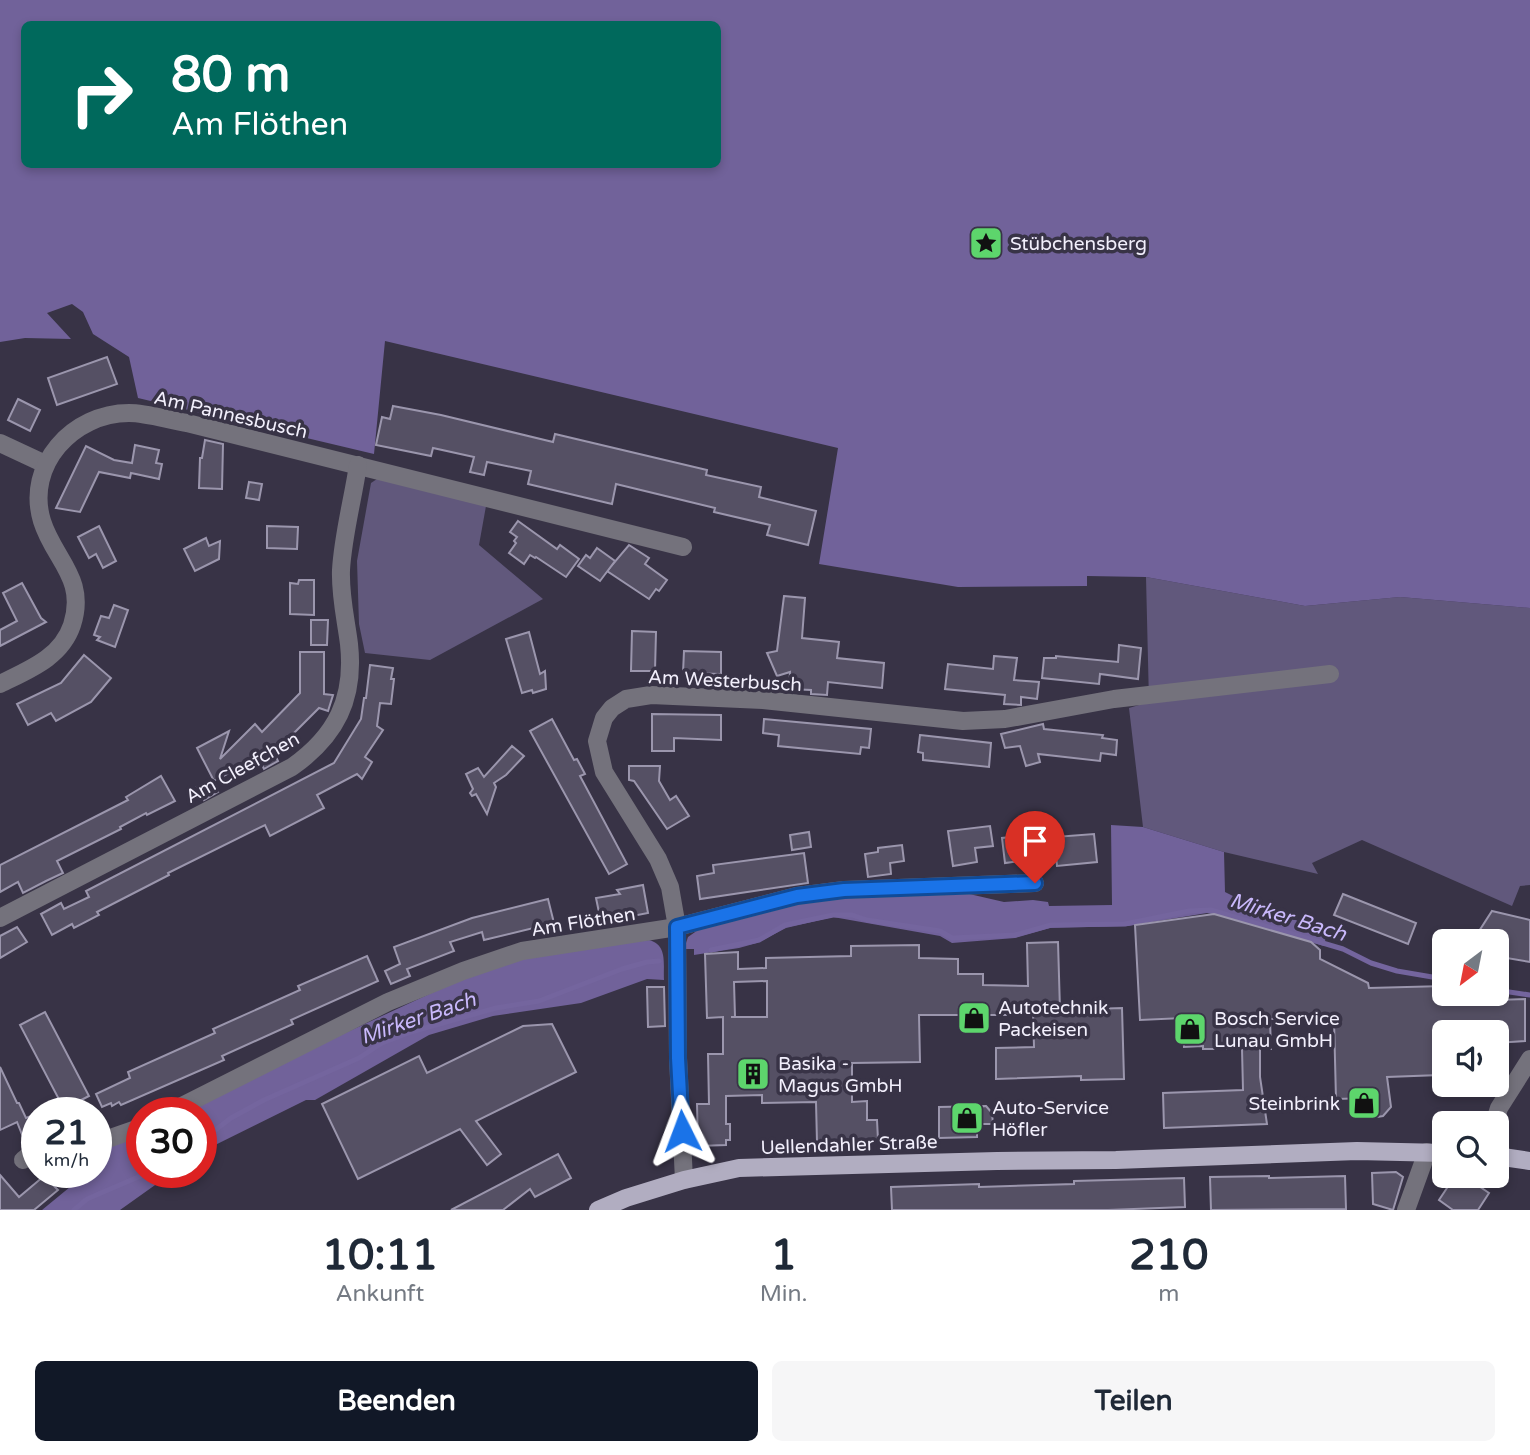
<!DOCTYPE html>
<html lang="de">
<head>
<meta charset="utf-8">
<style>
  body { margin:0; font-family:"Varela Round",sans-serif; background:#f6f6f7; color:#1f2937; height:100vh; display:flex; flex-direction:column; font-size:26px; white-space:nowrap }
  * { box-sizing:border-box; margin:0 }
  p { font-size:23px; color:#747a83 }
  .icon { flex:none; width:38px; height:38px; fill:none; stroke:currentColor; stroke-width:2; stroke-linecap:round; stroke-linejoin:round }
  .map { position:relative; height:1210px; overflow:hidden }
  .panel { display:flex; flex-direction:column; background:#fff; flex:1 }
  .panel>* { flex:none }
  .guide { position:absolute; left:21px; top:21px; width:700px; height:147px; border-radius:10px; box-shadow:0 4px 10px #0003; background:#00695c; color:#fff; overflow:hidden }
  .needle { width:46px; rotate:212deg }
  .fabs { position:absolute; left:1432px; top:929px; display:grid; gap:14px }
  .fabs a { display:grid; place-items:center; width:77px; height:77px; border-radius:10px; background:#fff; box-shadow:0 4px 10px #0003; font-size:35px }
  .speed { position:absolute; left:21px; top:1097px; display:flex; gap:14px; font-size:35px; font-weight:700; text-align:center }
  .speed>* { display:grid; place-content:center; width:91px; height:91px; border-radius:50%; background:#fff; box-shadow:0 4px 10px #0003; line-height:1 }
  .speed small { font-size:18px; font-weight:400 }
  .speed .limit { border:10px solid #d22; background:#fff; color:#111 }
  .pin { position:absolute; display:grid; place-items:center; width:60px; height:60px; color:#fff; margin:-72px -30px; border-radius:50% 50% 50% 0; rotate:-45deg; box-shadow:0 0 7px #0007 }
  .pin .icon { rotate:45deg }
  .me { position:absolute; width:77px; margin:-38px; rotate:357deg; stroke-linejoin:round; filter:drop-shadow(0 0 5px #0008) }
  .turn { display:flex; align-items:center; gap:24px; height:147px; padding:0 35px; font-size:32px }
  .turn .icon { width:91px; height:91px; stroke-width:2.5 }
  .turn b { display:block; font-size:49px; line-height:60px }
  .eta { display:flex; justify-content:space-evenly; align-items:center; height:119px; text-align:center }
  .eta b { font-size:42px; font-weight:700; line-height:49px }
  .cta { display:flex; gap:14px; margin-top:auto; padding:14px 35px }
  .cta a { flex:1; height:80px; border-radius:10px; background:#111827; color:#fff; font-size:28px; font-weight:700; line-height:80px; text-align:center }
  .cta a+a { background:#f6f6f7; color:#1f2937 }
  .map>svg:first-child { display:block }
</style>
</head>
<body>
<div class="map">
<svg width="1530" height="1210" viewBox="0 0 1530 1210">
  <rect width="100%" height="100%" fill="#383346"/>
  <!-- green -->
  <g fill="#61587c">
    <path d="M377,479l109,27 -7,39 64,54 -113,61 -65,-7 -6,-29 -2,-63 14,-78z"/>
    <path d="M1146,577l159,29 95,-9 130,11v277l-10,1 -8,20 -150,-66 -50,23 6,11 -94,-22 -81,-25 -14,-119 20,-6z"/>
  </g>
  <!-- forest -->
  <g fill="#71629a" fill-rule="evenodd">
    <path d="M0,0h1530v608l-130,-11 -95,9 -159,-29 -59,-1v10l-129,1 -139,-23 19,-116 -453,-107 -11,113 -236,-56 -9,-41 -36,-23 -10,-22 -11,-8 -25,9 24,26 -46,-1 -25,4zM24,24h694v140h-694z"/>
    <path d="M1111,825l32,2 81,25 1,40 26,13 34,6 8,8 34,13 -3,14 -88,-27 -29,-6 -79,13 -78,2 -35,10 -63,5 -12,-7 -107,-19 -47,11 -29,15 -18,5 -45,7v-6h-10l4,-12 10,-7 117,-31 150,-6 39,9 29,-2 15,2 1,4 63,-1z"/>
    <path d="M649,940c19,5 14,24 15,40l-17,-1 -66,24 -88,13 -64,19 -114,65h-9l-105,52v-39h-16l33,-21 248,-115 60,-20z"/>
    <path d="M142,1135v37l30,1 -52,37h-78l45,-37 9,-1v-23z"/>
  </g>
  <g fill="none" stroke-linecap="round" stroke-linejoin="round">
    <!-- stream -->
    <g stroke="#74659e" stroke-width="5">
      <path d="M711,950l48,-10 26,-15 48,-10h19l15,5 73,11 12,7 63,-3 36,-10 74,-1 64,-13 22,-1 132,39 28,14 26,8 47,8"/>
      <path d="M1496,990l34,5"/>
      <path d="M201,1141l30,-23 33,-18 95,-42 23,-15 29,-11 85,-24 43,-7 83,-32 25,-7 12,-1"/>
      <path d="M74,1210l13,-11 63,-27"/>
    </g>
  </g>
  <!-- building -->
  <g fill="#555064" stroke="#9b96ad" stroke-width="2" fill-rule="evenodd">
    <path d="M107,357l10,27 -60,21 -9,-27z"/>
    <path d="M18,399l22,11 -10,21 -22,-11z"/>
    <path d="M393,406l48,9 112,27 2,-8 152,36 -1,5 55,12 -2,10 57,14 -8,34 -41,-10 3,-10 -56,-13 1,-4 -99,-24 -4,20 -84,-20 3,-13 -44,-9 -3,13 -14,-3 4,-15 -41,-9 -2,8 -55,-11 6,-28 8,2z"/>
    <path d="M205,440l18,4 -1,45 -23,-1 1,-30h2z"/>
    <path d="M135,445l24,5 -3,13 6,1 -3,15 -28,-6 -1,5 -31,-6 -19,40 -24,-4 30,-62 28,14 18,3z"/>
    <path d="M249,482l13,2 -3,16 -13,-2z"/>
    <path d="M518,521l39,28 3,-4 19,14 -13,18 -30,-20 -1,1 -5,-3 -6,9 -15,-11 7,-10 -2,-2 3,-4 -7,-5z"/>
    <path d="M99,526l17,35 -13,7 -7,-14 -7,4 -11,-21z"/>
    <path d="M267,526l31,1 -1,22 -30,-1z"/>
    <path d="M206,538l3,8 11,-5 -1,18 -24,12 -11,-22z"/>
    <path d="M629,545l20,13 -4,6 22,16 -8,11 -3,-2 -7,10 -42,-28z"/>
    <path d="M597,548l18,13 -15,20 -22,-15 8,-11 4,3z"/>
    <path d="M299,580h15v35l-24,-1v-31l8,1z"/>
    <path d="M22,583l19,35 5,4 -46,24v-16l17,-9 -14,-28z"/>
    <path d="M784,596l21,2 -3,40 37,4 -2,16 47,5 -2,25 -54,-6 -1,13 -16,-1v-4l-22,-1 1,-17 -13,4 -10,-23 10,-2z"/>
    <path d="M114,605l14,5 -13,37 -18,-7 3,-3 -6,-2 7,-19 8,2z"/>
    <path d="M311,620h17l-1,25h-16z"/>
    <path d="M632,631l24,1 -1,39h-24z"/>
    <path d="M529,632l11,42 5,-3 1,18 -13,4 -1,-3 -10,3 -16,-54z"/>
    <path d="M1119,645l22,3 -3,31 -38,-5 -1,10 -57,-6 2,-20h12v-2l62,6z"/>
    <path d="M684,651l37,1v22l-38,-1z"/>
    <path d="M300,652h24v42l9,1 -5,16 -9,-3 -45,45 4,8 -14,8 -6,-11 -44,23 -17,-33 32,-17 -9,28 35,-35 7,8 38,-39z"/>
    <path d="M84,655l27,23 -20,24 -35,19 -5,-8 -23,12 -11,-21 44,-21z"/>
    <path d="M994,656l23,2 -3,22 25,2 -2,17 -16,-2v8l-17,-1 1,-9 -60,-6 3,-25 45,5z"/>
    <path d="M370,665l23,3 -2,11h3l-3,25 -11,-1 -3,23 6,4 -18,27 7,5 -10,17 -5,-5 -40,21 7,13 -54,28 -5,-11 -97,48 1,2 -72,37 2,3 -25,13 -2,-4 -20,11 -11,-21 20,-11 3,6 25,-12 -3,-6 248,-128 27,-44 3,-21h2z"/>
    <path d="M652,714l69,1v25l-47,-2v13h-22z"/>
    <path d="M552,719l22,41 3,-1 8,15 -5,2 47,88 -18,10 -79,-143z"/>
    <path d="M764,719l107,10 -2,19 -8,-1 -1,7 -82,-8 1,-11 -16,-2z"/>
    <path d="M1043,724l1,5 59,6 -1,3 15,2 -1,15 -15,-2 -1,8 -62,-7 2,8 -14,4 -6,-20 -15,2 -4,-14z"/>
    <path d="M920,735l71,8 -2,24 -66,-7v-7l-5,-1z"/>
    <path d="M512,746l12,10 -18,19 -12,8 2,4 -9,27 -11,-20 -4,2 -2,-3 3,-4 -7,-15 12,-6 6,9z"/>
    <path d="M629,766h31l-1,15 11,19 6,-4 13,20 -22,13 -33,-48 -5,-1z"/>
    <path d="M161,776l14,25 -28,14 -1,-2 -26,14 1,2 -64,32 6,12 -17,8 -23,12 -5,-11 -18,10v-27l128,-65 -2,-3z"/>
    <path d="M211,780l7,12 -14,8 -7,-13z"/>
    <path d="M990,826l3,20 -18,2 2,14 -24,4 -5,-35z"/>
    <path d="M809,832l2,15 -19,3 -2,-15z"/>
    <path d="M1094,834l3,28 -40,4 -1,-10 -51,7 -3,-25 26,-3 1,4z"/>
    <path d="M902,845l2,16 -14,2 1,11 -23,3 -3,-23 13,-2v-4z"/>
    <path d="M804,853l4,30 -108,16 -3,-23 17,-3 -1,-8z"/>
    <path d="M643,885l5,28 -47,9 -5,-24 24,-4 -3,-4z"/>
    <path d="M1343,894l73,29 -8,21 -74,-29z"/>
    <path d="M548,899l6,24 -70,17 -2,-8 -32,10 4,9 -47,18 3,7 -19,8 -6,-13 15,-7 -6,-17 78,-29z"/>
    <path d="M1492,911l38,9v42l-23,-4 -11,8v-24h-24z"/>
    <path d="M1214,914l97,28 9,8v9l48,24 1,5 75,-2 -2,16 83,-3v42l-29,2v-11h-52v13l-4,1v29l-53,2 4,30 -8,9 -6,1 -7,-1 -1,-18 -33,1 -2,-79 -13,-1v-2l-51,2 1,30h-11v28l7,47 -103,4 -1,-35 80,-3 -1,-41h-39v-3l-19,1 -1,-29 -43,2 -5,-95z"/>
    <path d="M17,927l10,15 -27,16v-22z"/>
    <path d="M1058,942l2,68 62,-2 2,71 -43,1v-4l-85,3v-31l38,-1 -1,-37 -27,1v4h-87l1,47 -68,1v39l15,-1v19h10l1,20 -61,2 -1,-40 -54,1v-8l-36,1v28h4v16h-4v5l-28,1 -1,-42h12l-1,-50h15v-37l-16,1 -2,-64 33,-2v17l28,-1v-10l85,-2v-10l68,-1v13l39,1v15h25v11l45,1 -1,-43zM767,981v36h-36h4l-1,-35z"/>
    <path d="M367,956l11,25 -87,39 2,4 -71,32 2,4 -103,45 -2,-3 -7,4 -1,-3 -9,4 -6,-13 34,-16 -2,-6 87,-39 -2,-4 87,-39 -2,-4z"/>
    <path d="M647,987h17l1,39 -17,1z"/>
    <path d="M45,1012l44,84 -25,13 -44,-84z"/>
    <path d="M552,1024l24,48 -100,49 25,33 -14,11 -27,-36 -102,50 -36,-75 97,-48 8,17 96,-47z"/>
    <path d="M0,1067l17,36h2l7,15 5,-2 6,15 -14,6 -6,-15 -17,8z"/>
    <path d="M986,1106l6,7 1,11h-16v13l-38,1v-31z"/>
    <path d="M558,1154l13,24 -36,19 -5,-8 -27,21h-52z"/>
    <path d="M1396,1172l7,5 -10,33 -20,-6 -1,-31z"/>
    <path d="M0,1175l19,22 25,-21 14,14 -24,20h-34z"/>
    <path d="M1269,1176v2l76,-2 1,33 -135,1 -1,-33z"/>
    <path d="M1455,1176h9l25,17 -11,17h-25l-14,-10z"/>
    <path d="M1184,1178l1,29 -77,3h-216l-1,-23 88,-3v3l95,-3v-3z"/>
  </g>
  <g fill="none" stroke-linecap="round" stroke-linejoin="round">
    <!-- minor -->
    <g stroke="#74727c" stroke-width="18">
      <path d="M0,443l45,21"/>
      <path d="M0,684c28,-14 61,-26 72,-59 15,-47 -18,-65 -30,-104 -17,-56 31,-108 87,-108 18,0 39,7 58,10l496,124"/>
      <path d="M0,918l292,-151c44,-31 63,-68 57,-123 -3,-24 -9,-48 -8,-74 2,-35 12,-71 17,-105"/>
      <path d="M168,1113l220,-111 75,-31 59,-20 155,-24 120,-31 47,-6 191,-7"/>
      <path d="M1494,1124l5,-16 31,-49"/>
      <path d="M96,1143l46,-16"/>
      <path d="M23,1160l5,-4 9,-2"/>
      <path d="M684,1180l-6,-122 -1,-131 -7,-40 -12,-28 -54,-87 -7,-31 7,-23 8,-10 14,-9 25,-4 112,5 200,21 42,-2 109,-20 216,-25"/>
      <path d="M1406,1210l21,-58"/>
    </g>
    <!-- major -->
    <g stroke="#b1adc1" stroke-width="18">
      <path d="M1496,1156l34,5"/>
      <path d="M598,1210l28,-12 58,-18 55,-12 258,-7 119,-1 241,-9 87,2"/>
    </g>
  </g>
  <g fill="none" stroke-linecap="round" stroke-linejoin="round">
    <defs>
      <path id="route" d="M682,1131l-4,-73 -1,-131 120,-31 47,-6 191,-7"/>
    </defs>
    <!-- route casing -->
    <use href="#route" stroke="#114b97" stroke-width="18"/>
    <!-- route -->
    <use href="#route" stroke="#1a73e8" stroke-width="12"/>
  </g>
  <!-- icons -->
  <defs>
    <symbol id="sight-square" viewBox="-11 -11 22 22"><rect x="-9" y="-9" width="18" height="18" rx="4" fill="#5dd56c" stroke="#383346"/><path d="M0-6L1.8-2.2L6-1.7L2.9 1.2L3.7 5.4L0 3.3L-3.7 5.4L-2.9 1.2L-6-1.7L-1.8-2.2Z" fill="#111"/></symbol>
    <symbol id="shop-square" viewBox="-11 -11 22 22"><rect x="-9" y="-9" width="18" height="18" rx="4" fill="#5dd56c" stroke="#383346"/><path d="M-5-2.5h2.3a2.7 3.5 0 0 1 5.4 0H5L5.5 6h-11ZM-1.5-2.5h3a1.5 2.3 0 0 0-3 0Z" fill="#111"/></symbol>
    <symbol id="building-square" viewBox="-11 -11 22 22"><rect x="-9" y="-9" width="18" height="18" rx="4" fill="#5dd56c" stroke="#383346"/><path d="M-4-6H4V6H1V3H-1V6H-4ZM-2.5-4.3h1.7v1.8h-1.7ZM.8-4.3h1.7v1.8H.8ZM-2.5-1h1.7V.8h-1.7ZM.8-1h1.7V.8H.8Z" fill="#111"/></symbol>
  </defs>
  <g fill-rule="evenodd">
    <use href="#sight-square" x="967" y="224" width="38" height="38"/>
    <use href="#shop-square" x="955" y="999" width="38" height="38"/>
    <use href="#shop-square" x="1171" y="1010" width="38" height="38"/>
    <use href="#building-square" x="734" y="1055" width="38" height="38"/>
    <use href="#shop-square" x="1345" y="1084" width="38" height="38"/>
    <use href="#shop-square" x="948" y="1099" width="38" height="38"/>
  </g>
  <g text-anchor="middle" stroke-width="7" stroke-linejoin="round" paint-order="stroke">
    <!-- poi labels -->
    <g font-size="19" fill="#f2effc" stroke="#383346" text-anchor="start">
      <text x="1010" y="250">Stübchensberg</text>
      <text x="998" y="1014">Autotechnik<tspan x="998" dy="22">Packeisen</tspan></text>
      <text x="1214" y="1025">Bosch Service<tspan x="1214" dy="22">Lunau GmbH</tspan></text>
      <text x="778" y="1070">Basika -<tspan x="778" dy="22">Magus GmbH</tspan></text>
      <text x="1340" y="1110" text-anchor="end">Steinbrink</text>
      <text x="992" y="1114">Auto-Service<tspan x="992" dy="22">Höfler</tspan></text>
    </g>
    <!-- street labels -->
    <g font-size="19" fill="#f2effc" stroke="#383346">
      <text transform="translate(231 414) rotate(13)" y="7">Am Pannesbusch</text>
      <text transform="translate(725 680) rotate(3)" y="7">Am Westerbusch</text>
      <text transform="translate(242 767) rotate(-29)" y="7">Am Cleefchen</text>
      <text transform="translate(583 921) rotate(-9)" y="7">Am Flöthen</text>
      <text transform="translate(849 1144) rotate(-2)" y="7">Uellendahler Straße</text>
    </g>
    <!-- water labels -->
    <g font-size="21" font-style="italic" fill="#c9b8fb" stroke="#383346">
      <text transform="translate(1288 917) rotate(17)" y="7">Mirker Bach</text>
      <text transform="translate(418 1018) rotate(-19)" y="7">Mirker Bach</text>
    </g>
  </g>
</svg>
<div class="fabs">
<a><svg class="needle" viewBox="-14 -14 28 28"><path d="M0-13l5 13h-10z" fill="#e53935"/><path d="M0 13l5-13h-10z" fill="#747a83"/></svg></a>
<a><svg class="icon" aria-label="sound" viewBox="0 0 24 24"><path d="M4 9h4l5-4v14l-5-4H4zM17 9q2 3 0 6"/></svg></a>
<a><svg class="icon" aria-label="search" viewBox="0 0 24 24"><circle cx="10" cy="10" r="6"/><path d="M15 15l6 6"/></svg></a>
</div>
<div class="speed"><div>21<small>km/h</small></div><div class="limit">30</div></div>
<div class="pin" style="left:1035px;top:883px;background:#d93025"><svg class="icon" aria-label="arrive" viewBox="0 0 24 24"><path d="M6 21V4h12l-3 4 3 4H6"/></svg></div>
<svg class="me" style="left:682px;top:1131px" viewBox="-20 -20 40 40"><path d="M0-17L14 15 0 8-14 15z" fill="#1a73e8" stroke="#fff" stroke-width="4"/></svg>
<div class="guide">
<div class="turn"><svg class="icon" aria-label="right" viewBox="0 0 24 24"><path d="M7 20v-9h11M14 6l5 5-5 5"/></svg><div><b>80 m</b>Am Flöthen</div></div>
</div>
</div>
<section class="panel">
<div class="eta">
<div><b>10:11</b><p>Ankunft</p></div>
<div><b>1</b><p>Min.</p></div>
<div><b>210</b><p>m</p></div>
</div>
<div class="cta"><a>Beenden</a><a>Teilen</a></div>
</section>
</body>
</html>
